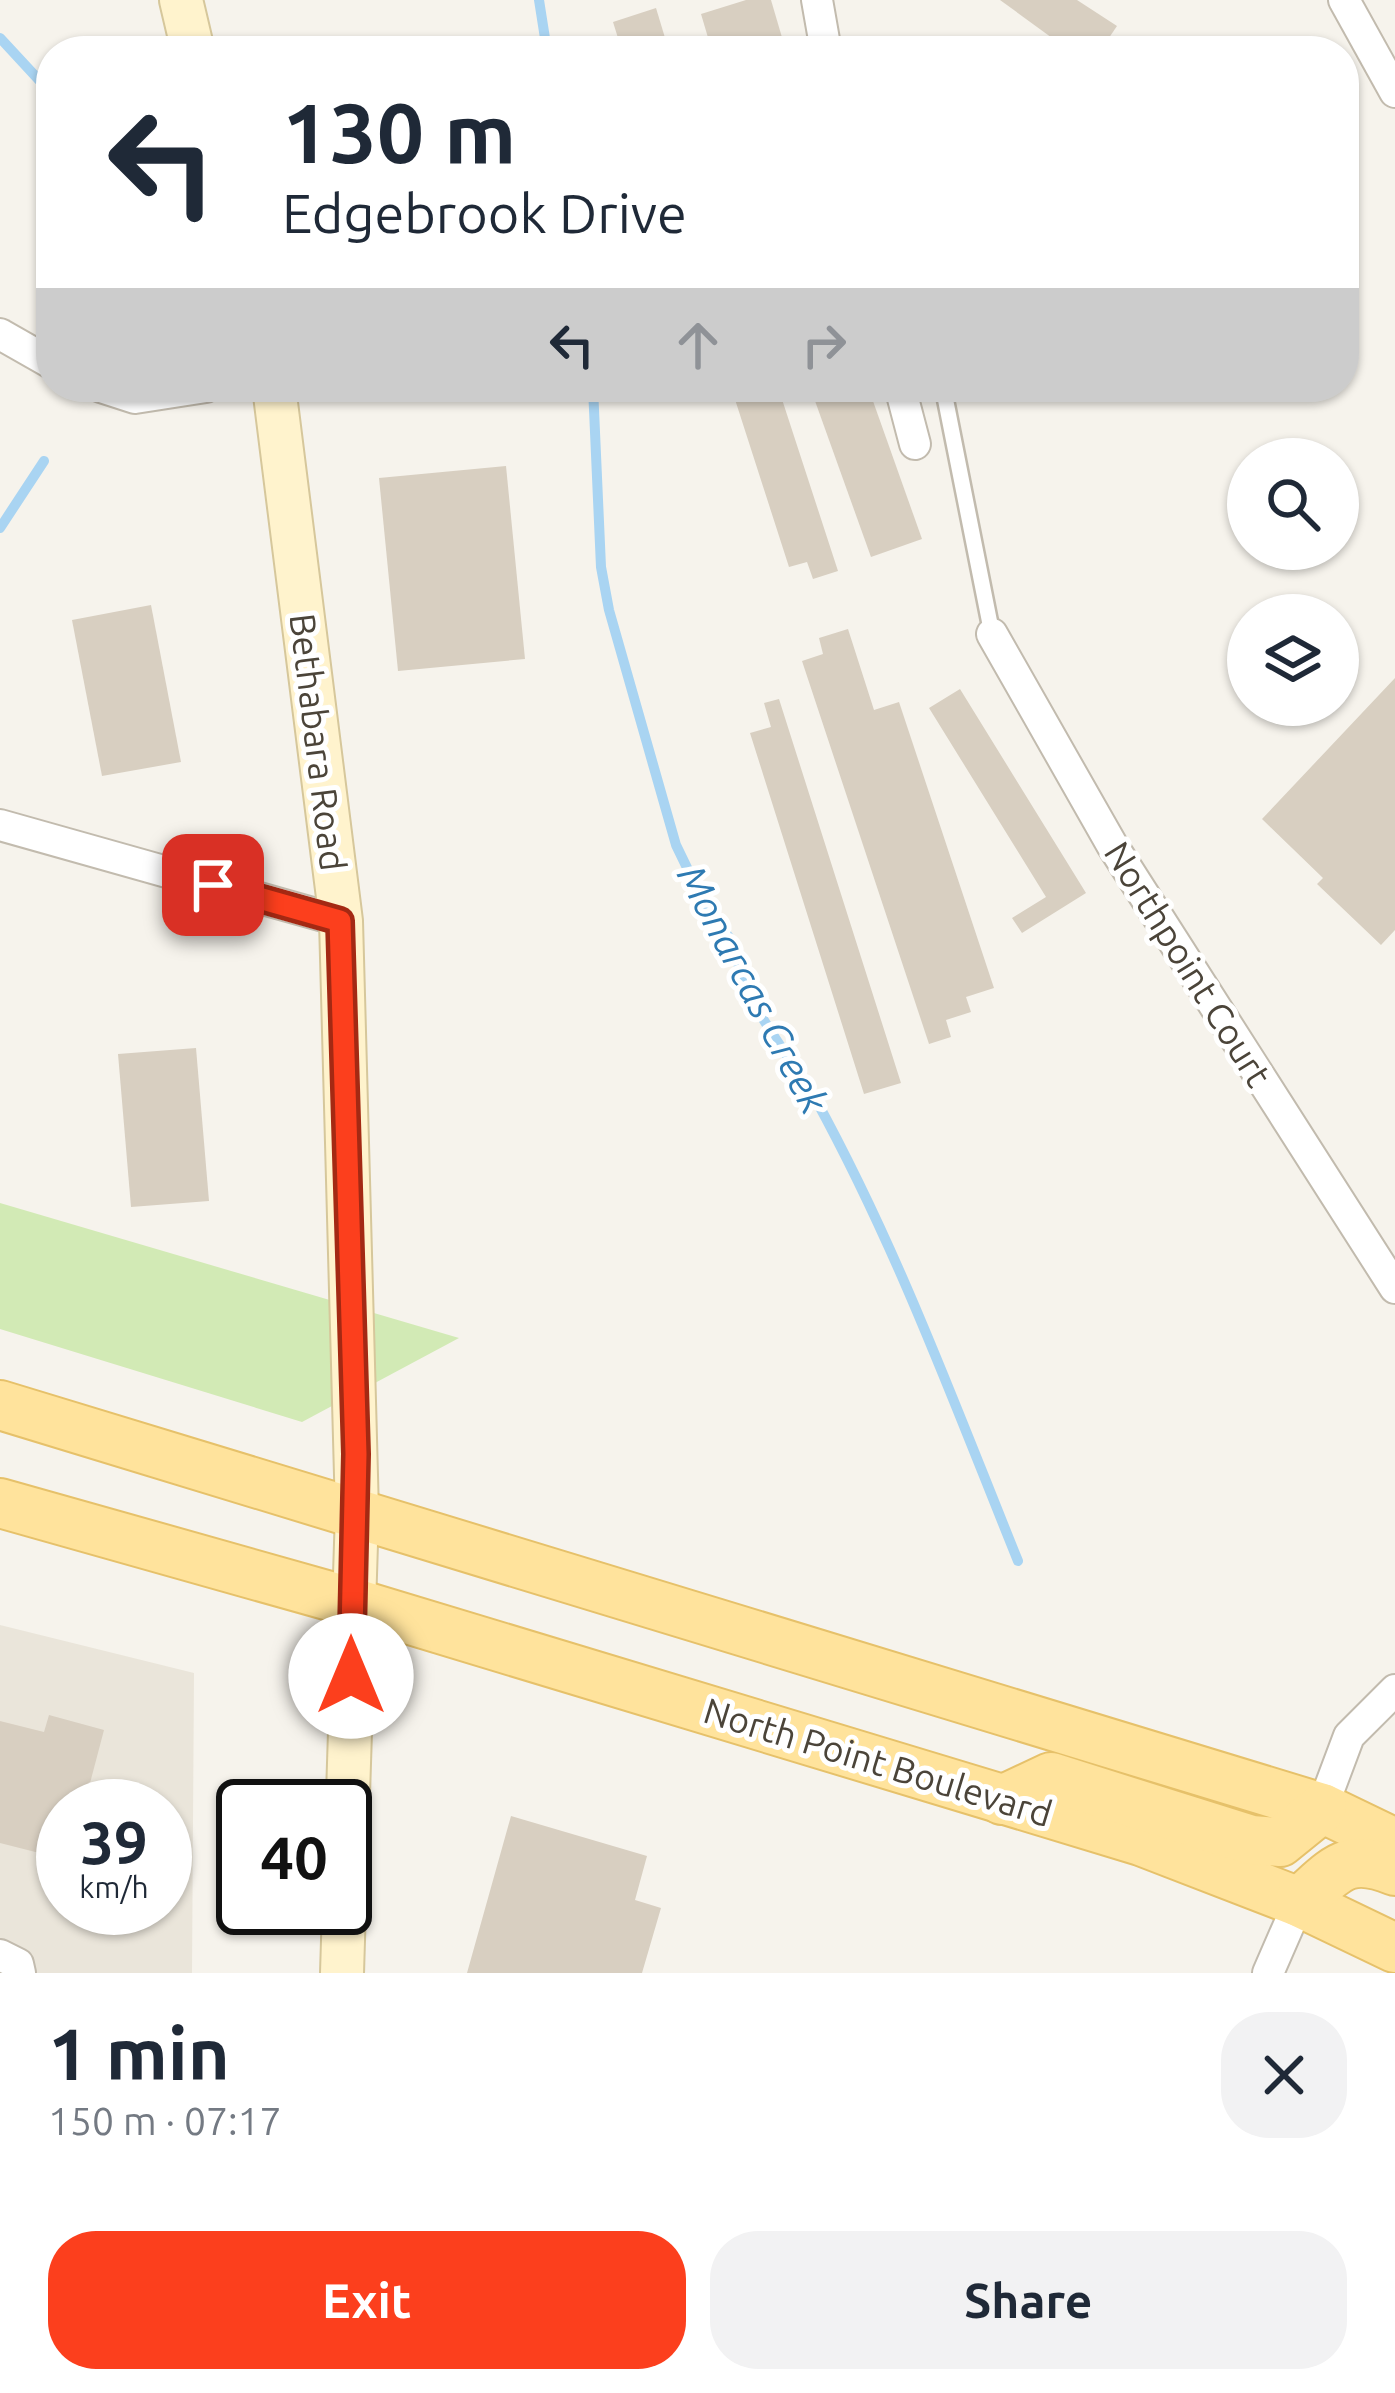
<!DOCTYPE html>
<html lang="en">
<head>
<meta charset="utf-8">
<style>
  body { margin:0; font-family:Ubuntu,sans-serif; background:#f2f2f3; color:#1f2937; height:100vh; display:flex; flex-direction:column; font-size:45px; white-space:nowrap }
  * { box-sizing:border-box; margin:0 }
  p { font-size:39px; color:#747a83 }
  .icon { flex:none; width:66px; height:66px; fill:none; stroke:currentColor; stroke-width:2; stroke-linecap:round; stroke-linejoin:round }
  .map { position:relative; height:1973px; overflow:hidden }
  .sheet { display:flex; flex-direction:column; background:#fff; flex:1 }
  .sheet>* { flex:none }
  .hud { position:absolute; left:36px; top:36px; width:1323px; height:366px; border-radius:48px; box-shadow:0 3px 9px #0004; background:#fff; color:#1f2937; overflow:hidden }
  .controls { position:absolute; left:1227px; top:438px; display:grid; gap:24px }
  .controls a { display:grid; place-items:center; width:132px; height:132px; border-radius:50%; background:#fff; box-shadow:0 3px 9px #0004; font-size:60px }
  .speed { position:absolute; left:36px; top:1779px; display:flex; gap:24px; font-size:60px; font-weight:700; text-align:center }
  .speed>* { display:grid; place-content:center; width:156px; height:156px; border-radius:50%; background:#fff; box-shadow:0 3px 9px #0004; line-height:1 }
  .speed small { font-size:30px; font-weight:400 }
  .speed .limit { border:6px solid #111; border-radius:18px; background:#fff; color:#111 }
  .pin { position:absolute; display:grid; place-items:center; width:102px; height:102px; color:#fff; margin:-51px; border-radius:24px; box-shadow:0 6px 18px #0006 }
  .me { position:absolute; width:132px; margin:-66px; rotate:0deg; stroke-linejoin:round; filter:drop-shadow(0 0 9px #0008) }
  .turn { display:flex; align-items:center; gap:42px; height:252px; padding:0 48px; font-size:54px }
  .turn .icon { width:156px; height:156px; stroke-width:2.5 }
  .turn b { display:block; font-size:84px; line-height:102px }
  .lanes { display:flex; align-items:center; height:114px; padding:0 48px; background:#0003; justify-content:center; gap:60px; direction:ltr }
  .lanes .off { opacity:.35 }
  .round { display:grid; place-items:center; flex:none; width:126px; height:126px; border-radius:48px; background:#f2f2f3 }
  .summary { display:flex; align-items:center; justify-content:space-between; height:204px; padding:0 48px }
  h1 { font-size:72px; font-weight:600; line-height:90px }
  .primary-button { display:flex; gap:24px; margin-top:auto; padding:24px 48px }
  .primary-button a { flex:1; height:138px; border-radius:48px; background:#fc3f1d; color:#fff; font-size:48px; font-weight:600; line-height:138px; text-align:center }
  .primary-button a+a { background:#f2f2f3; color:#1f2937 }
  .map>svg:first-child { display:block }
</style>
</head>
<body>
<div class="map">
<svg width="1395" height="1973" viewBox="0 0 1395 1973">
  <rect width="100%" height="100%" fill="#f6f3ec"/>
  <!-- residential -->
  <path fill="#eae5da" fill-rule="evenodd" d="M0,1625l194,48 -2,300h-192zM63,1806h102v102h-102z"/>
  <!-- green -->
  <path fill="#d2eab5" d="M0,1203l459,135 -157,84 -302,-93z"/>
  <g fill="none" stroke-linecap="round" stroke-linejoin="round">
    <!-- stream -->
    <g stroke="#a9d4f2" stroke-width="10">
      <path d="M539,0l8,51"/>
      <path d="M0,38l51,55"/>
      <path d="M593,387l8,180 8,43 67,235 30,62 32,42c-8,36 59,117 78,151 82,150 138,303 202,461"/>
      <path d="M0,528l44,-67"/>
    </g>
  </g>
  <!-- building -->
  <g fill="#d8cfc1">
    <path d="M746,0h25l15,51h-74l-11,-37z"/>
    <path d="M1000,0h77l40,26 -17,25h-30z"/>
    <path d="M656,8l13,43h-47l-9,-29z"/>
    <path d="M731,387h47l60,184 -25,8 -6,-17 -18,5z"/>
    <path d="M810,387h58l54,152 -51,18z"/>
    <path d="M506,466l19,193 -127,12 -19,-193z"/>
    <path d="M151,605l30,157 -79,14 -30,-156z"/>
    <path d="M848,629l26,81 25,-8 95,286 -28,9 5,15 -25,8 5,17 -22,7 -127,-383 21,-7 -4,-16z"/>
    <path d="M1395,678v252l-14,15 -64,-61 6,-6 -61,-59z"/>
    <path d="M960,689l126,204 -64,40 -10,-15 34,-21 -117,-189z"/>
    <path d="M779,699l122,384 -37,11 -114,-361 21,-6 -7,-24z"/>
    <path d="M196,1048l13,153 -78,6 -13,-153z"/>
    <path d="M49,1715l55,15 -20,76h-21v53l-63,-16v-122l44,11z"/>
    <path d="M511,1816l136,40 -12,44 26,8 -19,65h-175z"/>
  </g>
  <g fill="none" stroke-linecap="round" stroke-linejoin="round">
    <defs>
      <path id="lane" d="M943,387l49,247"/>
      <g id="street">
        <path d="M817,0l9,51"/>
        <path d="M1344,0l51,92"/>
        <path d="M0,334l51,29"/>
        <path d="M101,387l34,11 71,-11"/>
        <path d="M900,387l15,57"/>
        <path d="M992,634l120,211 283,443"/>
        <path d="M0,825l341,96"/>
        <path d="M1322,1808l27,-72 46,-46"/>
        <path d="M0,1955l18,9 2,9"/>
        <path d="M1268,1973l31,-71"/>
      </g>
      <g id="secondary">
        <path d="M181,0l12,51"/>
        <path d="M274,387l67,534 16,591 -12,377"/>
        <path d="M342,1973l2,-65"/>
      </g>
      <g id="primary">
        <path d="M0,1405l1322,403 73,35"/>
        <path d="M0,1503l351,99 790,239 158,61 96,46"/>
        <path d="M1002,1800l49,-23 200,63 29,2 42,-34"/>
        <path d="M1299,1902c37,-32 47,-51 96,-31"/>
      </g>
    </defs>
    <!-- lane casing -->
    <use href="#lane" stroke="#c2bbae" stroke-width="20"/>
    <!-- street casing -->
    <use href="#street" stroke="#c2bbae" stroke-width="34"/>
    <!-- secondary casing -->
    <use href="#secondary" stroke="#d6c79b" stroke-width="46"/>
    <!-- primary casing -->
    <use href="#primary" stroke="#e6c16a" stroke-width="52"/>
    <!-- lane -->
    <use href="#lane" stroke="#fff" stroke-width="15"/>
    <!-- street -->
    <use href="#street" stroke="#fff" stroke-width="30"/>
    <!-- secondary -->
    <use href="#secondary" stroke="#fff3cd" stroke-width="42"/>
    <!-- primary -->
    <use href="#primary" stroke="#ffe39c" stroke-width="48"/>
  </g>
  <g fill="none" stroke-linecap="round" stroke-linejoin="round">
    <defs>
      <path id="route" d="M213,885l127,36 16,533 -5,222"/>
    </defs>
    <!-- route casing -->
    <use href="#route" stroke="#a42913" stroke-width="30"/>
    <!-- route -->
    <use href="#route" stroke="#fc3f1d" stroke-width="21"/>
  </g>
  <g text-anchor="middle" stroke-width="10" stroke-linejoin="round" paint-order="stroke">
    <!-- street labels -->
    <g font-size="36" fill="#4b4439" stroke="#fff">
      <text transform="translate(318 742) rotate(83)" y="13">Bethabara Road</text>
      <text transform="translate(1188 964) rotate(58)" y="13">Northpoint Court</text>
      <text transform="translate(878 1762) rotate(17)" y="13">North Point Boulevard</text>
    </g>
    <!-- water labels -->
    <g font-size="39" font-style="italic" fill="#2e7ab2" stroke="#fff">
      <text transform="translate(753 989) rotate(62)" y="14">Monarcas Creek</text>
    </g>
  </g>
</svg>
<div class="controls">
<a><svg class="icon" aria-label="search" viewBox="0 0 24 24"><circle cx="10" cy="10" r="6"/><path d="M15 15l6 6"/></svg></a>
<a><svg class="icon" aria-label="layers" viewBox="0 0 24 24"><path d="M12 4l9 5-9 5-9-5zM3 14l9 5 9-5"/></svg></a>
</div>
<div class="speed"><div>39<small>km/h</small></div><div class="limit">40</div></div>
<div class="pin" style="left:213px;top:885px;background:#d93025"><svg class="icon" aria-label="arrive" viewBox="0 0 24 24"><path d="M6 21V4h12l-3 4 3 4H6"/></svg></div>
<svg class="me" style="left:351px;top:1676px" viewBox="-20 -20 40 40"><circle r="19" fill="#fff"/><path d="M0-13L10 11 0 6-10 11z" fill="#fc3f1d"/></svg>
<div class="hud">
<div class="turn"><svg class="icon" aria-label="left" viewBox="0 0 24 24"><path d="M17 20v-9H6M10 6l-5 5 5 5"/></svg><div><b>130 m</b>Edgebrook Drive</div></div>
<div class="lanes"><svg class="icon" aria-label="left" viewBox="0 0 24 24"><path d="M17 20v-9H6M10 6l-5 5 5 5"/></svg><svg class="icon off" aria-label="ahead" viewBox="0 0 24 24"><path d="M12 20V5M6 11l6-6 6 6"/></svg><svg class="icon off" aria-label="right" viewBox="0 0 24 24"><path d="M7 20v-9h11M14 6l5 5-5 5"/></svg></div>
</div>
</div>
<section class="sheet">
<div class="summary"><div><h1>1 min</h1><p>150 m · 07:17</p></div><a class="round"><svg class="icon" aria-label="close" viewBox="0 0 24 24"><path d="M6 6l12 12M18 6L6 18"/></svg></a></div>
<div class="primary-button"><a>Exit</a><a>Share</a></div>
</section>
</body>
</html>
